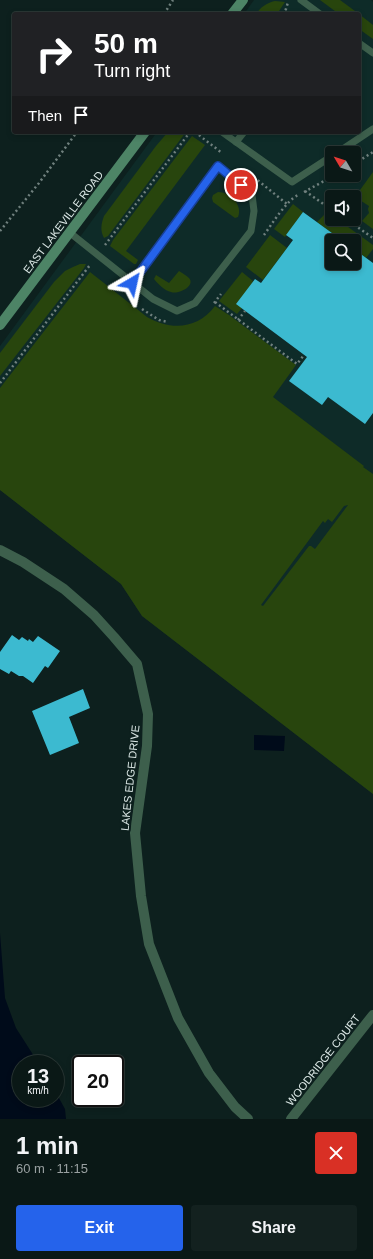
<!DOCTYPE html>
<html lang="en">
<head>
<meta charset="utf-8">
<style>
  body { margin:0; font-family:Helvetica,sans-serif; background:#13211f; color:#f1f3f6; height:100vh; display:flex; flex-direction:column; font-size:15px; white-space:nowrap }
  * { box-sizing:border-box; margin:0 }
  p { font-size:13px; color:#99a0a1 }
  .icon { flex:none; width:22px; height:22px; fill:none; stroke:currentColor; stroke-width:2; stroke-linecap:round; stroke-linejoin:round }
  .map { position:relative; height:1119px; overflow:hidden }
  .side { display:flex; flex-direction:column; background:#0a1816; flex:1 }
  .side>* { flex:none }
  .top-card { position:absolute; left:12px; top:12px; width:349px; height:122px; border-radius:4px; box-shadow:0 2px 6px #0003,0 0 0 1px #2a3735; background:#202124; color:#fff; overflow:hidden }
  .needle { width:26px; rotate:309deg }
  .buttons { position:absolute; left:325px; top:146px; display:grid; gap:8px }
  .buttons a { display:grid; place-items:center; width:36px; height:36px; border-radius:4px; background:#0a1816; box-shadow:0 2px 6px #0003,0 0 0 1px #2a3735; font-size:20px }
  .speed { position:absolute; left:12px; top:1055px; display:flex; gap:8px; font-size:20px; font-weight:700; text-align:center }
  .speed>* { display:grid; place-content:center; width:52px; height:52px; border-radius:50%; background:#0a1816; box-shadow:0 2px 6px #0003,0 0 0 1px #2a3735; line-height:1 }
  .speed small { font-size:10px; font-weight:400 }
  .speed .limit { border:2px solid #111; border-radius:6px; background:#fff; color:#111 }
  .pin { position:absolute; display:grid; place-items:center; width:34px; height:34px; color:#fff; margin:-17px; border:2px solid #fff; border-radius:50%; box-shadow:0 1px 4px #0007 }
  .me { position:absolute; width:44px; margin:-22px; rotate:36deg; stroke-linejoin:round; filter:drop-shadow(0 0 3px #0008) }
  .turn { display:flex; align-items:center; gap:14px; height:84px; padding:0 16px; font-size:18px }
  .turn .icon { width:52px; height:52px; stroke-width:2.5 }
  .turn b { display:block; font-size:28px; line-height:34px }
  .then { display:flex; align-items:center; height:38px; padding:0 16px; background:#0003; gap:8px; font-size:15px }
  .round { display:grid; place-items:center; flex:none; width:42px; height:42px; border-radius:4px; background:#13211f }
  .head { display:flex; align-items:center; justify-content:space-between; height:68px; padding:0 16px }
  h1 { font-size:24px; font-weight:800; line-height:30px }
  .primary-button { display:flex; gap:8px; margin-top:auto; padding:8px 16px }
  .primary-button a { flex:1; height:46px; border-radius:4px; background:#2563eb; color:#fff; font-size:16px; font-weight:800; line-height:46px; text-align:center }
  .primary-button a+a { background:#13211f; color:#f1f3f6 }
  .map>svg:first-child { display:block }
</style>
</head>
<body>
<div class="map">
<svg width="373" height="1119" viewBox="0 0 373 1119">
  <rect width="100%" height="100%" fill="#0d201e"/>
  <!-- built -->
  <path fill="#0e2b28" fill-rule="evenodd" d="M254,0h117l2,2v792l-231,-178 -21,-32 -121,-94v-144l157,-214h202v-118h-115zM332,153h22v22h-22zM332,197h22v22h-22zM332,241h22v22h-22z"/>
  <!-- green -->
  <g fill="#28450d" fill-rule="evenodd">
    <path d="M320,0h20l19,14h-20z"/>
    <path d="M275,1l10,1 -8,12h-21c5,-7 10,-11 19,-13z"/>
    <path d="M359,14l14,11v14l-14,-10z"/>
    <path d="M168,132h18l-78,104 -4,2c-4,-7 -3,-14 0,-22l52,-70z"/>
    <path d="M192,136l13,9 -79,106 12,9 -2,4h-2l-24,-18 3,-6z"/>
    <path d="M373,172v57l-11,-8 7,-8 -1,-4 1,-3 -14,-9z"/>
    <path d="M218,192c12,0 25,13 20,25l-3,1 -22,-16 -1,-4 1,-3z"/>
    <path d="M293,204l10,8 -18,25 -11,-8z"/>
    <path d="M324,215l8,1v3h5l36,26v4l-7,9 -12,-9v-8h-11l-26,-19z"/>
    <path d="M270,235l17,13 -24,32 -17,-13z"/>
    <path d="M80,264h6l-2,4 -84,108v-23l54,-71 11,-11 8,-4z"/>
    <path d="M179,271c3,2 7,4 10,7 7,8 -11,17 -18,14 -6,-1 -13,-8 -17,-13l2,-4 13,8z"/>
    <path d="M90,272l57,45c24,14 51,12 68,-11l14,9 67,50 -23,32 91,69 -1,1 10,7v320l-231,-178 -21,-32 -121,-94v-102zM348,505l-33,44 -4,-3h-2l-46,60 -2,-1 62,-84 2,2 3,-4 4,3 12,-16z"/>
    <path d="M242,272l11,9 -11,27 -5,6 -18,-13z"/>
  </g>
  <!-- water -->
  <g fill="#000b1a">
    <path d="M254,735l31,1 -1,15 -30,-1z"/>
    <path d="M0,933l5,65 11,30 23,36h-18v34h34v-7l10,18 1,10h-66z"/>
  </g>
  <!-- building -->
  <g fill="#3cbad0">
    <path d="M303,212l40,29h-11v22h22v-14l19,14v150l-8,11 -37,-27 -6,8 -33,-24 18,-24 -71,-53 19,-25 6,4 32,-43 -7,-5z"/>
    <path d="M12,635l7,5 3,-3 6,4 1,-2 4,3 5,-6 22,15 -12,17 -3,-2 -12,17 -10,-7h-4l-8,-5 -2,3 -9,-5v-17z"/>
    <path d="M83,689l7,19 -21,9 10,26 -29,12 -18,-44z"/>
  </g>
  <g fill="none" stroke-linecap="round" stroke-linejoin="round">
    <!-- path -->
    <g stroke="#70807e" stroke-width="2.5" stroke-dasharray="2 3" stroke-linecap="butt">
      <path d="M164,14l9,-14"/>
      <path d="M282,14l4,-5 2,-7"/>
      <path d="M195,132l27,21"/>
      <path d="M354,164l19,-12"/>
      <path d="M250,174l37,30"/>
      <path d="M305,191l27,19"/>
      <path d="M304,192l31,-17"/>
      <path d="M346,219l27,19"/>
      <path d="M0,231l39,-48 38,-51"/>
      <path d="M264,235c8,-11 22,-34 34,-40"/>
      <path d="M105,245l85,-113"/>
      <path d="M215,302l82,62 7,-9"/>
      <path d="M214,303l7,-9"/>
      <path d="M142,309l17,11 9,2"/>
      <path d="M238,320l7,-9"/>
      <path d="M0,383l90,-118"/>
    </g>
    <!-- lane -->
    <g stroke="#3d5f4c" stroke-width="7">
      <path d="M301,0l19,14"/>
      <path d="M359,43l14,10"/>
      <path d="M222,132l70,50 40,-26"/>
      <path d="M236,142l8,-10"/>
      <path d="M337,153l36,-24"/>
      <path d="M69,232l84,67 24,12 18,-8 56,-72 3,-20 -2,-16 -34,-29 -86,117"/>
    </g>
    <!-- street -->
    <g stroke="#3d5f4c" stroke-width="10">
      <path d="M0,550l23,12 41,27 30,26 20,22 23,27 11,50 -1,32 -12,87 6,63 8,48 29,74 31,55 26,34 13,12"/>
      <path d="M291,1119l82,-104"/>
    </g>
    <!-- secondary -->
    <g stroke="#4d8466" stroke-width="10">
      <path d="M232,14l11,-14"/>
      <path d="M0,325l145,-193"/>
    </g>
  </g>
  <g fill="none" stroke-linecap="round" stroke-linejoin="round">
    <defs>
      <path id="route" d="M132,283l86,-117 23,19"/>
    </defs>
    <!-- route casing -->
    <use href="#route" stroke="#184099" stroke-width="10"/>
    <!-- route -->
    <use href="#route" stroke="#2563eb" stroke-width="7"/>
  </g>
  <g text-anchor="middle" stroke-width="4" stroke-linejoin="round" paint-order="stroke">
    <!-- street labels -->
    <g font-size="11" fill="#dce8e6" stroke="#0d201e">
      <text transform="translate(63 222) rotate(-53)" y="4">EAST LAKEVILLE ROAD</text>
      <text transform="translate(130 778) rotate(-84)" y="4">LAKES EDGE DRIVE</text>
      <text transform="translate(323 1060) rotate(-52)" y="4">WOODRIDGE COURT</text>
    </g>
  </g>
</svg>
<div class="buttons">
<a><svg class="needle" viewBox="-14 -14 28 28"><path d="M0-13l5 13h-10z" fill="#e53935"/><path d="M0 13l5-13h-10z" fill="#99a0a1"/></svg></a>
<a><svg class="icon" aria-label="sound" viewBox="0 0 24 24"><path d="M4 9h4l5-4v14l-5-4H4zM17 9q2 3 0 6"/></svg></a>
<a><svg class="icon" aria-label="search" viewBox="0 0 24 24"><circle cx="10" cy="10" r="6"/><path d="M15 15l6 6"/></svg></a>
</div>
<div class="speed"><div>13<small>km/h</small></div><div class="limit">20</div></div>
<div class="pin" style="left:241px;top:185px;background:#d93025"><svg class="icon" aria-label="arrive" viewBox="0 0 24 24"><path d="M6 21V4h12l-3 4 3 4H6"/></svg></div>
<svg class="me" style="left:132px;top:283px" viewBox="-20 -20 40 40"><path d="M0-17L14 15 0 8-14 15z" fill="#2563eb" stroke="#fff" stroke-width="4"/></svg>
<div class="top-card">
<div class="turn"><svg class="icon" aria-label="right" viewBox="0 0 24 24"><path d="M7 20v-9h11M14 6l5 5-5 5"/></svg><div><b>50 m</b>Turn right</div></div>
<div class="then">Then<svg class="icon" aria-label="arrive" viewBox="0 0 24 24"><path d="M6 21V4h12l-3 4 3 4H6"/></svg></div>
</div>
</div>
<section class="side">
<div class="head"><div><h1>1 min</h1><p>60 m · 11:15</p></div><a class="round" style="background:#d93025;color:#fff"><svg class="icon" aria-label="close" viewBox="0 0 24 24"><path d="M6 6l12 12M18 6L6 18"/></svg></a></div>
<div class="primary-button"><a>Exit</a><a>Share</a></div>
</section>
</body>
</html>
